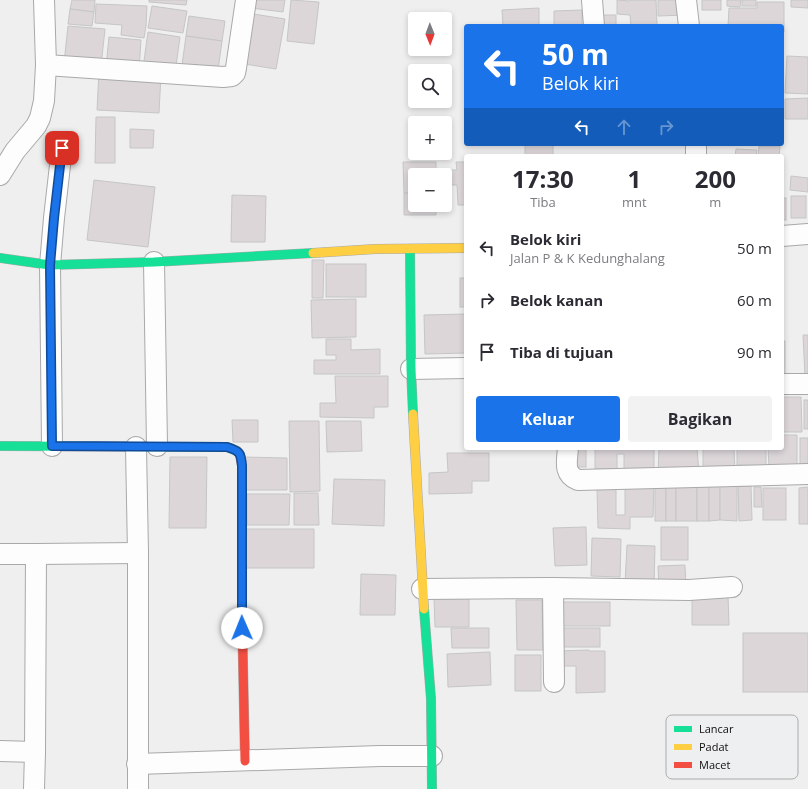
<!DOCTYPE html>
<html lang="id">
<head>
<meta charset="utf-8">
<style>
  body { margin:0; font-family:"Open Sans",sans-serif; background:#f2f2f3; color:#2b2b33; height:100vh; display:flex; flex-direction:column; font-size:15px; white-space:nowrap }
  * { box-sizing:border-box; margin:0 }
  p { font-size:13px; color:#7c7c81 }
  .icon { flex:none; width:22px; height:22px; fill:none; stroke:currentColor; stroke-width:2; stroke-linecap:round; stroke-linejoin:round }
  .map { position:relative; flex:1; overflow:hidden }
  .details { position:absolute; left:464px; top:154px; width:320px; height:296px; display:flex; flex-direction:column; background:#fff; border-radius:4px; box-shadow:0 2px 6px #0003 }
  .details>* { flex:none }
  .guide { position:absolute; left:464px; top:24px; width:320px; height:122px; border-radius:4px; box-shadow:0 2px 6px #0003; background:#1a73e8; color:#fff; overflow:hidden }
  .needle { width:26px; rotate:179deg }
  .fabs { position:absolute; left:408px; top:12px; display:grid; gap:8px }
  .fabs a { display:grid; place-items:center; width:44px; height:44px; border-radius:4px; background:#fff; box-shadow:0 2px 6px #0003; font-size:20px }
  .pin { position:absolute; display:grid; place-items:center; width:34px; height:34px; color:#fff; margin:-17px; border-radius:8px; box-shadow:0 2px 6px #0006 }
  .me { position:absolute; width:44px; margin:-22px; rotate:359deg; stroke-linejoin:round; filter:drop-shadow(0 0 3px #0008) }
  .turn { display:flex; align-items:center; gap:14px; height:84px; padding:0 12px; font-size:18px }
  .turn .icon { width:52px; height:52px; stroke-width:2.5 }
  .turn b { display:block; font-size:28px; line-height:34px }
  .lanes { display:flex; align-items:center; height:38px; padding:0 12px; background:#0003; justify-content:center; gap:20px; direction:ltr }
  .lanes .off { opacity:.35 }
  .eta { display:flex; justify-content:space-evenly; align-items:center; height:68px; text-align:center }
  .eta b { font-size:24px; font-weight:700; line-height:28px }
  .action { display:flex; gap:8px; margin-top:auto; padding:8px 12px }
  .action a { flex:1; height:46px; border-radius:4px; background:#1a73e8; color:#fff; font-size:16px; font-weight:700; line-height:46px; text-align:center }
  .action a+a { background:#f2f2f3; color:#2b2b33 }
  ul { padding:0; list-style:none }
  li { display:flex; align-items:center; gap:12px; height:52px; padding:0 12px }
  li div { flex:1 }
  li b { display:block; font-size:15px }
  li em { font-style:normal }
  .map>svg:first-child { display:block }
</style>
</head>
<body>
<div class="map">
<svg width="808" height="789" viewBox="0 0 808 789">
  <rect width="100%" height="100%" fill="#efefef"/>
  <!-- building -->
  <g fill="#dcd6d9" stroke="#c6c6c6">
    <path d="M72,0h23l-1,12 -24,-3z"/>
    <path d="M149,0h38l-1,5 -37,-3z"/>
    <path d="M252,0h33l-2,12 -32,-4z"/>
    <path d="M291,0l28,2 -5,42 -27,-3z"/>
    <path d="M617,0l13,1v-1h26l1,26h-26l-1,-11 -13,-1z"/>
    <path d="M658,0h27l1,15 -28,1z"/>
    <rect x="702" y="0" width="19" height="10"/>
    <path d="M727,0h14l-1,7 -13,-1z"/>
    <rect x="742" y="0" width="14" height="6"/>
    <path d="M791,0h17v8l-17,-1z"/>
    <path d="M757,2h27v30h-2v-6h-54l1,-18h28z"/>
    <path d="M96,4l51,2 -1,20 -2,12 -23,-3 1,-10 -27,-2z"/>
    <path d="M152,6l35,5 -4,22 -35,-5z"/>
    <path d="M539,8v18h-36l-1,-16z"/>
    <path d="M70,9l24,3 -2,14 -24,-2z"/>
    <path d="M582,10v16h-28v-15z"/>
    <path d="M247,13l38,6 -9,50 -38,-6z"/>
    <rect x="600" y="15" width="16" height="11"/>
    <path d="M189,16l36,5 -3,20 -36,-5z"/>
    <path d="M68,26l37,3 -4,37 -37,-3z"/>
    <path d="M148,32l32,5 -5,36 -32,-5z"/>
    <path d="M186,36l36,5 -4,29 -36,-5z"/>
    <path d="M109,37l32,3 -2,30 -33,-3z"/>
    <path d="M787,56l21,1v37l-23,-1z"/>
    <path d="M99,71l62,3 -2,39 -62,-3z"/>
    <path d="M808,98v21h-23v-20z"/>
    <path d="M96,117h19v46h-20z"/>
    <path d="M130,129l24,1 -1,18h-23z"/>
    <rect x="525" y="144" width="28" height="12"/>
    <path d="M759,146h21l-1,10h-21z"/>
    <path d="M736,149l21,1 -1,6h-21z"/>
    <path d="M403,162h33v13h-21v18h-11z"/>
    <path d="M456,162h10v43h-8l-1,-20h-12v-10h-3v-5h15z"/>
    <path d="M791,176l17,2v14l-18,-2z"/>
    <path d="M94,180l61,7 -7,60 -61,-7z"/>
    <path d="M404,193h11v12h21v10h-32z"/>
    <path d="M232,195l34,1 -1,46h-34z"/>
    <rect x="791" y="196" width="15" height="22"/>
    <rect x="782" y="198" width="4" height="22"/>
    <path d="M312,260h12l-1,38h-11z"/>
    <rect x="326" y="264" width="40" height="33"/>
    <rect x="460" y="278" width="6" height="29"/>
    <path d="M356,299v38l-44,1 -1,-38z"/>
    <path d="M466,314v39l-41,1 -1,-39z"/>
    <path d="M803,335h5v41h-3z"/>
    <path d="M326,339h25v11l29,-1v25h-66v-14h22v-5h-10z"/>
    <rect x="782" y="341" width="3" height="36"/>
    <path d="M335,376h53v31h-14v11l-54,-1v-14h16z"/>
    <path d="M782,397h19l1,35h-20z"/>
    <rect x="804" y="400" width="4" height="29"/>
    <path d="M232,420h26v22h-25z"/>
    <path d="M289,421h30l1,70 -30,1z"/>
    <path d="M326,421h35l1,30 -35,1z"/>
    <path d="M782,435h15v31l-28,1 -1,-19h14z"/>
    <rect x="800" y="438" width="8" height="26"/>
    <rect x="576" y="448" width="10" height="19"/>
    <path d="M595,448h59v21h-30v-15h-7v15h-22z"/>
    <path d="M659,448h38l2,26h-41z"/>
    <path d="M703,448h31l1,25h-32z"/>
    <path d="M737,448h29v18l-29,-1z"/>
    <path d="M447,453h42v28h-17v12l-43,1v-21l19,-1z"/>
    <path d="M170,457h37l-1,71h-37z"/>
    <path d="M244,457l43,1v32h-44z"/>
    <path d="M334,479l51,1 -1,46 -52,-2z"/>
    <path d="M625,484l29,1 -1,32h-23v12l-32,-1 -1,-40h19v27h9z"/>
    <rect x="655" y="484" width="11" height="37"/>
    <rect x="666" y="484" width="10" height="37"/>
    <rect x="676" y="484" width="21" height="37"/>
    <rect x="697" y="484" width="12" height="37"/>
    <path d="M709,484h11v36l-11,1z"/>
    <path d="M720,484h17v37l-17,-1z"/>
    <path d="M738,486h13l1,34 -13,1z"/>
    <path d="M754,487h7l1,20h-8z"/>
    <path d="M808,487v37h-9v-36z"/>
    <rect x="763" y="488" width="23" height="32"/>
    <path d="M294,493h24l1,32h-25z"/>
    <path d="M247,494h43l-1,31h-42z"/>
    <path d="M586,527l1,38 -32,1 -2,-38z"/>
    <rect x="661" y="527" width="27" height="33"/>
    <path d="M245,529h69v39h-70z"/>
    <path d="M592,538l29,1 -1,38 -29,-1z"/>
    <path d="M627,545l28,1 -1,39 -29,-1z"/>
    <path d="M685,565l1,22 -27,1 -1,-22z"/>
    <path d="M361,574l35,1 -1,40h-35z"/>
    <path d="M692,596h36l1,29h-37z"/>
    <path d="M434,597h35v30h-34z"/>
    <path d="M516,600h26l1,50h-26z"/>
    <rect x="555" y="602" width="55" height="24"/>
    <path d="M451,628h38v20h-37z"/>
    <rect x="557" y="628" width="43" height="19"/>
    <rect x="743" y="633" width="65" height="59"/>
    <path d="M589,650v1h16v41l-29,1v-27h-21v-15z"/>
    <path d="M490,652l1,33 -43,2 -1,-33z"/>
    <rect x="515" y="655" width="26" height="36"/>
  </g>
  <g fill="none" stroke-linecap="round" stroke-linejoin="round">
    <defs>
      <g id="street">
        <path d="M592,0l2,26"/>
        <path d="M686,0l3,26"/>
        <path d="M46,65l177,12 9,-1 3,-3 1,-5 10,-68"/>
        <path d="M696,144v12"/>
        <path d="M0,175l15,-24 21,-25 4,-8 4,-17 2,-36 -2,-65"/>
        <path d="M782,236l26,-2"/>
        <path d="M154,262l3,184"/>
        <path d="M411,369l55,-1"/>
        <path d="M782,384h26"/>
        <path d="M52,446l-2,-181 4,-47 8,-70"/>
        <path d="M136,447l2,106v236"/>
        <path d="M568,448c-1,13 -5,26 10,32l230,-6"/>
        <path d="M0,554h36l102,-1"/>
        <path d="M553,588l1,94"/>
        <path d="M422,589l131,-1 136,2 43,-3"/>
        <path d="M0,751l35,1 -1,37"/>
        <path d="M35,752l1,-198"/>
        <path d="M137,764l243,-8h52"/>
      </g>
      <g id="fast">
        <path d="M410,249l1,120 2,45"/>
        <path d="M0,258l50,7 104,-3 159,-9"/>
        <path d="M0,446l227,1 10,4"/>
        <path d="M424,609l7,90 1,90"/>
      </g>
      <g id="slow">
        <path d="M313,253l62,-4 91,-1"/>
        <path d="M413,414l11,195"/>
      </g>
      <path id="jam" d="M237,451l3,4 2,11v147l3,148"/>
    </defs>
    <!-- street casing -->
    <use href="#street" stroke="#a9a9a9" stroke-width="22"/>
    <!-- fast casing -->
    <use href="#fast" stroke="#a9a9a9" stroke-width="10"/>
    <!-- slow casing -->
    <use href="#slow" stroke="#a9a9a9" stroke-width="10"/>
    <!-- jam casing -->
    <use href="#jam" stroke="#a9a9a9" stroke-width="10"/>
    <!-- street -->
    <use href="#street" stroke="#fdfdfd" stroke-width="20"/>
    <!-- fast -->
    <use href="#fast" stroke="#16e098" stroke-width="9"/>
    <!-- slow -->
    <use href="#slow" stroke="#ffcf43" stroke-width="9"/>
    <!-- jam -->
    <use href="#jam" stroke="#f24e42" stroke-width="9"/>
  </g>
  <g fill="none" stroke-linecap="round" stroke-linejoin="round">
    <defs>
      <path id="route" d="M62,148l-8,70 -4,47 2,181 175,1c13,4 14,6 15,19v162"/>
    </defs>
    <!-- route casing -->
    <use href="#route" stroke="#114b97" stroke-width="10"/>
    <!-- route -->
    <use href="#route" stroke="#1a73e8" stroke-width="7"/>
  </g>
  <!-- legend -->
  <rect x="666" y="715" width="132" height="64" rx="6" fill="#eeeff0" stroke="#abacac" stroke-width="1"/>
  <rect x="674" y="726" width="18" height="6" fill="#16e098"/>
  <rect x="674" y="744" width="18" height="6" fill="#ffcf43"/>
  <rect x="674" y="762" width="18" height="6" fill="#f24e42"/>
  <g font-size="11" fill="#0e0e0e">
    <text x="699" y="733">Lancar</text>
    <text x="699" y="751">Padat</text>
    <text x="699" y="769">Macet</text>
  </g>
</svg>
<div class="fabs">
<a><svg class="needle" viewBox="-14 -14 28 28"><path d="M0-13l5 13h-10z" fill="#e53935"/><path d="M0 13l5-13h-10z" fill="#7c7c81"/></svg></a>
<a><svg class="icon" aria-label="search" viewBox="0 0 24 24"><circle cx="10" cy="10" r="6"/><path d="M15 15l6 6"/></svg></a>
<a>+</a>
<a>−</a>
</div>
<div class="pin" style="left:62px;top:148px;background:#d93025"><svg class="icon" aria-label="arrive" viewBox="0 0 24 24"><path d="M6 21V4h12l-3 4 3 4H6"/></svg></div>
<svg class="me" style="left:242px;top:628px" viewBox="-20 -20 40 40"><circle r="19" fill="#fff"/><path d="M0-13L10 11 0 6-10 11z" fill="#1a73e8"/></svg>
<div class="guide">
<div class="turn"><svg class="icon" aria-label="left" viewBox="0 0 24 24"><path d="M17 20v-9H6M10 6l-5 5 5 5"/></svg><div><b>50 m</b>Belok kiri</div></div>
<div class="lanes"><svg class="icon" aria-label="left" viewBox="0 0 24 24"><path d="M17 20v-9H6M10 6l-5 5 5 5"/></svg><svg class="icon off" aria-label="ahead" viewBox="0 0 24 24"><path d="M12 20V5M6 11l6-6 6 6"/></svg><svg class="icon off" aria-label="right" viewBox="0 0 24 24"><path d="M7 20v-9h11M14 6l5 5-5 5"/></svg></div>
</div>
<section class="details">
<div class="eta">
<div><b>17:30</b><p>Tiba</p></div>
<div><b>1</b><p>mnt</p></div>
<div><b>200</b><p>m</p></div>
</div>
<ul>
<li><svg class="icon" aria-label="left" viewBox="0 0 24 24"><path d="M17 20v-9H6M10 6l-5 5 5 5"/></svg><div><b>Belok kiri</b><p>Jalan P &amp; K Kedunghalang</p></div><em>50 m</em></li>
<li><svg class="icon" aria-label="right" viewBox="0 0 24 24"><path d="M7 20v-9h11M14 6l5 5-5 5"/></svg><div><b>Belok kanan</b></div><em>60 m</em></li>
<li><svg class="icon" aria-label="arrive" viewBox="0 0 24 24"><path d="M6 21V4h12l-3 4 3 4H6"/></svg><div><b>Tiba di tujuan</b></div><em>90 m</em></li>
</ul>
<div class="action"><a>Keluar</a><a>Bagikan</a></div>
</section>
</div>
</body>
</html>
